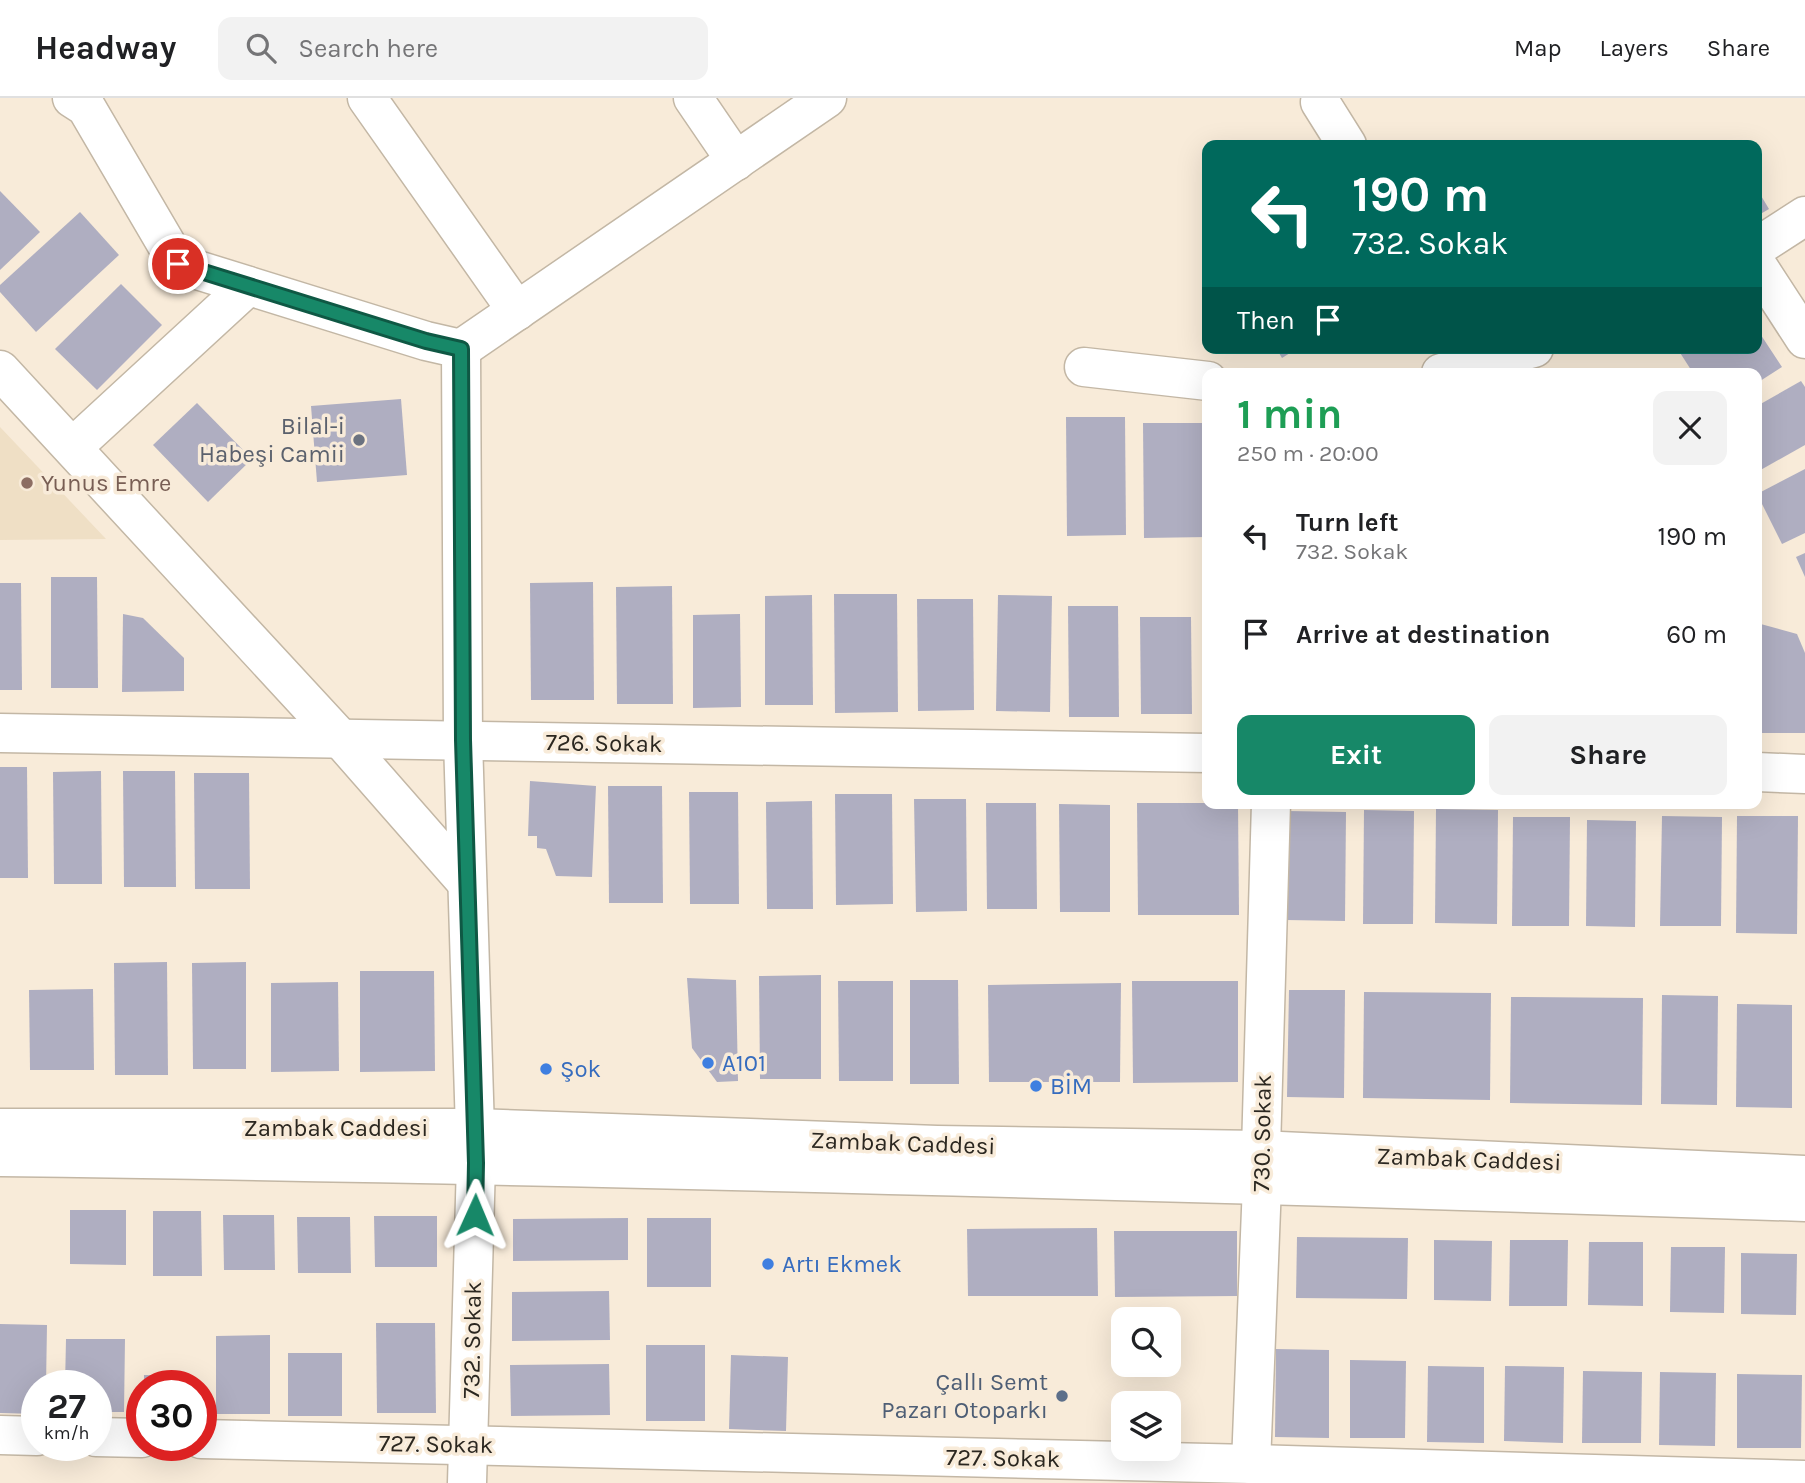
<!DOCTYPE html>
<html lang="en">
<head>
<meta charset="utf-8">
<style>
  body { margin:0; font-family:Karla,sans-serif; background:#f2f2f2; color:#202124; height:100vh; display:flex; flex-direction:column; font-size:26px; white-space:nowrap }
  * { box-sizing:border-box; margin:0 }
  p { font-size:23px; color:#757577 }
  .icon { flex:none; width:38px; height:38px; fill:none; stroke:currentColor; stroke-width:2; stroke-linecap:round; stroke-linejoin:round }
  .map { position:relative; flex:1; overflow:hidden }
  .side { position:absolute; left:1202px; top:270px; width:560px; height:441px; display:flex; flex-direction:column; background:#fff; border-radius:14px; box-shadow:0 7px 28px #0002 }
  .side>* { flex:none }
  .hud { position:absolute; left:1202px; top:42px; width:560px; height:214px; border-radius:14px; box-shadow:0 7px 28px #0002; background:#00695c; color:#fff; overflow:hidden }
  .buttons { position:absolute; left:1111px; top:1209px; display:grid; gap:14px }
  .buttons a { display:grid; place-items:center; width:70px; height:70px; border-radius:14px; background:#fff; box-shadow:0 7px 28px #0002; font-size:35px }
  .speed { position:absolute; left:21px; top:1272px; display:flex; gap:14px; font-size:35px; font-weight:700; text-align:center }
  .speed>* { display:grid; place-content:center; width:91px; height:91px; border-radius:50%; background:#fff; box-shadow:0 7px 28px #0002; line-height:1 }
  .speed small { font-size:18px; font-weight:400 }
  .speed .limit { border:10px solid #d22; background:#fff; color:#111 }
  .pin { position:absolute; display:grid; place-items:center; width:60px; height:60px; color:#fff; margin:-30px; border:4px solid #fff; border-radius:50%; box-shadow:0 2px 7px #0007 }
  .me { position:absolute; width:77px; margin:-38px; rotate:1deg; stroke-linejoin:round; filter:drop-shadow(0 0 5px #0008) }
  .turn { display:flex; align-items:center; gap:24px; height:147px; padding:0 35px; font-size:32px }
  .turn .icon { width:91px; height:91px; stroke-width:2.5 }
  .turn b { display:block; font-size:49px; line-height:60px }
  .then { display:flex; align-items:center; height:66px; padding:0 35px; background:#0003; gap:14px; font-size:26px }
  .round { display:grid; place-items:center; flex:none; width:74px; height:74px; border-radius:14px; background:#f2f2f2 }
  .head { display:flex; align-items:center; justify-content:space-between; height:119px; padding:0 35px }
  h1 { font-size:42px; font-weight:700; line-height:52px; color:#1e9e55 }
  .action { display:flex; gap:14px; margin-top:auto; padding:14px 35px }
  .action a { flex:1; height:80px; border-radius:14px; background:#178868; color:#fff; font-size:28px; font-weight:700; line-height:80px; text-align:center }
  .action a+a { background:#f2f2f2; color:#202124 }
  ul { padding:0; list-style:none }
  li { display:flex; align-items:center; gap:21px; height:98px; padding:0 35px }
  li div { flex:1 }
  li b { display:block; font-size:26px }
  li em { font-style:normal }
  header { display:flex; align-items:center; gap:42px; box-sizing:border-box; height:98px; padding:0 35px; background:#fff; border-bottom:2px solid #e0e0e0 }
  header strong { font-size:33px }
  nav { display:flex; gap:38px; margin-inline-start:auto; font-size:24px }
  .search { width:490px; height:63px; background:#f2f2f2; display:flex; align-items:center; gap:18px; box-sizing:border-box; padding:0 24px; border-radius:14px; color:#757577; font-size:26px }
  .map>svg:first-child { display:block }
</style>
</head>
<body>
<header>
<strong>Headway</strong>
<div class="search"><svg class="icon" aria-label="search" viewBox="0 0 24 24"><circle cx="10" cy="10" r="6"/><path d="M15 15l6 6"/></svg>Search here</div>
<nav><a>Map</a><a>Layers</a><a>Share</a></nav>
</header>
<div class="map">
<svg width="1805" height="1385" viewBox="0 0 1805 1385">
  <rect width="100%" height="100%" fill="#f8ebd9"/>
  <!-- built -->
  <path fill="#efdfc5" d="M0,329l106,112 -106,1z"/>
  <!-- building -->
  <g fill="#afaec1">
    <path d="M1757,91l12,20 -12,7z"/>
    <path d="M0,93l40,41 -40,38z"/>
    <path d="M80,114l39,43 -83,77 -36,-40v-7z"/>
    <path d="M121,186l41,41 -65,65 -42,-41z"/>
    <path d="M1757,231l25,38 -25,16v-10h-64l-16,-25h80z"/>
    <path d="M1276,250h22l-16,10z"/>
    <path d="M1801,283l4,6v58l-48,27v-66z"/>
    <path d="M401,301l6,76 -90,7 -6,-76z"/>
    <path d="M197,305l55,56 -44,43 -55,-57z"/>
    <path d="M1066,319h59l1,118 -59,1z"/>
    <path d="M1143,325h65v114l-64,1z"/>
    <path d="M1805,371v64l-23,11 -25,-50z"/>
    <path d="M1805,455v24l-9,-20z"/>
    <path d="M51,479h46l1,111h-47z"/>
    <path d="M593,484l1,118h-63l-1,-117z"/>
    <path d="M0,485h21l1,107h-22z"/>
    <path d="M672,488l1,118h-56l-1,-117z"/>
    <path d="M834,496h63l1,118 -63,1z"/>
    <path d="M812,497l1,110h-48v-109z"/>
    <path d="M998,497l54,1 -2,116 -54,-1z"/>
    <path d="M917,501h56l1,111 -56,1z"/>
    <path d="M1068,508h50l1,111h-50z"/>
    <path d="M123,516l20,4 41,40v33l-62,1z"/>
    <path d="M740,516l1,93 -48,1v-93z"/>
    <path d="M1140,519h51l1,97h-51z"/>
    <path d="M1757,525l40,11 8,19v80h-48z"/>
    <path d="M0,669h27l1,111h-28z"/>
    <path d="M101,673l1,113h-48l-1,-112z"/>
    <path d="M123,673h52l1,116h-52z"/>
    <path d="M194,675h55l1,116h-55z"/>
    <path d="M530,683l66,5 -4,91 -36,-1 -10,-27 -9,-1v-12h-9z"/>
    <path d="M608,688h54l1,117h-54z"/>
    <path d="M689,694h49l1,112h-49z"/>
    <path d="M835,696h57l1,110 -57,1z"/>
    <path d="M914,701h52l1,112 -51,1z"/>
    <path d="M812,703l1,108h-46l-1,-107z"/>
    <path d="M986,705h50l1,106h-50z"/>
    <path d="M1137,705h101l1,112h-101z"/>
    <path d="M1059,706l51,1v107h-50z"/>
    <path d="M1436,711l62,1 -1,114 -62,-1z"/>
    <path d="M1364,712l50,1 -1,113h-50z"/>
    <path d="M1287,713l59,1 -1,109 -59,-1z"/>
    <path d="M1662,718l60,1 -1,109h-61z"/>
    <path d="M1737,718h61l-1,118 -61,-1z"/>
    <path d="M1513,719h57l-1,109h-57z"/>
    <path d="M1587,722l49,1 -1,106 -49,-1z"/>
    <path d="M167,864l1,113h-53l-1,-112z"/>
    <path d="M246,864v107h-53l-1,-106z"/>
    <path d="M360,873h74l1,100 -75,1z"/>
    <path d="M821,877v104h-61l-1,-103z"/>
    <path d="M687,880l49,2 2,101 -21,1 -25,-34z"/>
    <path d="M910,882h48l1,104h-49z"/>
    <path d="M838,883h55v100h-54z"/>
    <path d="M1132,883h106v101l-105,1z"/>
    <path d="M338,884l1,89 -68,1v-89z"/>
    <path d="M1121,885l-1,99h-131l-1,-97z"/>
    <path d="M93,891l1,81h-64l-1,-80z"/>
    <path d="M1289,892h56l-1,108 -57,-1z"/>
    <path d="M1364,894l127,1 -1,107 -127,-2z"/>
    <path d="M1662,897l56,1 -1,109 -56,-1z"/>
    <path d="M1511,899l132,1 -1,107 -132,-2z"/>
    <path d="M1737,906l55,1v103l-56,-1z"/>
    <path d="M70,1112h56v55l-56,-1z"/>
    <path d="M153,1113h48l1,65h-49z"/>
    <path d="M223,1117h51l1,55h-51z"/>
    <path d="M374,1118h63v51h-62z"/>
    <path d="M297,1119h53l1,56h-53z"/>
    <path d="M628,1120v42l-115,1v-42z"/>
    <rect x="647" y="1120" width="64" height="69"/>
    <path d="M1097,1130l1,68h-130l-1,-67z"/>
    <path d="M1114,1133h123v65l-122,1z"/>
    <path d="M1297,1139l111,1 -1,61 -111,-1z"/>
    <path d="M1434,1142l58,1 -1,60 -57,-1z"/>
    <path d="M1510,1142h58l-1,66h-58z"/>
    <path d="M1589,1144h54v64l-55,-1z"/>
    <path d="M1671,1149h54l-1,66 -54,-1z"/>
    <path d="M1741,1155l56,1 -1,61 -55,-1z"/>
    <path d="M609,1193l1,49 -98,1v-49z"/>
    <path d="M376,1225h59l1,90h-59z"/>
    <path d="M0,1226l47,1 -1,61h-9v28l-37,-1z"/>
    <path d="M270,1237v79h-54v-78z"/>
    <path d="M66,1241h59l-1,73h-28v-26h-31z"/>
    <rect x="646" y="1247" width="59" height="76"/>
    <path d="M1276,1251l53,1v88l-54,-1z"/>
    <rect x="288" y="1255" width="54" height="63"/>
    <path d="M731,1257l57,2 -2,74 -57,-2z"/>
    <path d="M1350,1262l56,1 -1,77h-55z"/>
    <path d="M609,1266l1,51 -99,1 -1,-51z"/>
    <path d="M1428,1268l56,1v76l-57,-1z"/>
    <path d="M1505,1268l59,1 -1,76 -59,-2z"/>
    <path d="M1583,1273l59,1 -1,71h-59z"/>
    <path d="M1660,1274l56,1 -1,73 -56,-1z"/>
    <path d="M1737,1276l65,1 -1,73h-64z"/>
    <path d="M144,1277l50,1 -1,10h-49z"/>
  </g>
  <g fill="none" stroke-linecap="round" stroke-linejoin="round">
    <defs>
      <g id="minor">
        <path d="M72,0l14,9 92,157 248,77 35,8 2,391 13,423 -9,320"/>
        <path d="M367,0l150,213"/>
        <path d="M693,0l43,63"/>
        <path d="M1320,4l27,43"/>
        <path d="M1757,149l48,-31"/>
        <path d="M1757,167l48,74"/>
        <path d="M461,251l366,-251"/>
        <path d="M1084,269l124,14"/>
        <path d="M0,272l339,367 128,146"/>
        <path d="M1441,275l93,-25"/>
        <path d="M73,349l175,-161"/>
        <path d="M0,635l1208,20"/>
        <path d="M1757,674l48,2"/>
        <path d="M0,1030h475l462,17 324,5 544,25"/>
        <path d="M0,1059c602,8 1203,25 1805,45"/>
        <path d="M0,1337l37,1"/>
        <path d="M96,1339l46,1"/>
        <path d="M201,1341l1050,25 554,16"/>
        <path d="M1251,1366l11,-280 -1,-34 10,-347"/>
      </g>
    </defs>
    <!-- minor casing -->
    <use href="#minor" stroke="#c3b7a5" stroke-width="41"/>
    <!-- minor -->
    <use href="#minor" stroke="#fff" stroke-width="38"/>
  </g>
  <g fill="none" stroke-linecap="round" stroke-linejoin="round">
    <defs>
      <path id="route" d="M178,166l248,77 35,8 2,391 13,423 -1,52"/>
    </defs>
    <!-- route casing -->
    <use href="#route" stroke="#0f5844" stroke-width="18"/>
    <!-- route -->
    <use href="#route" stroke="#178868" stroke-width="12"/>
  </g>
  <!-- markers -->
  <circle fill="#6b7280" stroke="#f8ebd9" stroke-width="2.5" cx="359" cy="342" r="7"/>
  <circle fill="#8d6e63" stroke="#f8ebd9" stroke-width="2.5" cx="27" cy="385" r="7"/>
  <g fill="#3f7fe0" stroke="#f8ebd9" stroke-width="2.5">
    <circle cx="708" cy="965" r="7"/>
    <circle cx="546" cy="971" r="7"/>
    <circle cx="1036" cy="988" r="7"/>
    <circle cx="768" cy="1166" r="7"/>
  </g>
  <circle fill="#5c6f8a" stroke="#f8ebd9" stroke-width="2.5" cx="1062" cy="1298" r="7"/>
  <g text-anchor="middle" stroke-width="7" stroke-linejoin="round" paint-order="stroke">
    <!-- worship labels -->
    <g font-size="24" fill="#5b616d" stroke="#f8ebd9" text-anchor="end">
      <text x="345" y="336">Bilal-i<tspan x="345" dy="28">Habeşi Camii</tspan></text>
    </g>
    <!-- education labels -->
    <g font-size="24" fill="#785e54" stroke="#f8ebd9" text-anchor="start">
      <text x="41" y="393">Yunus Emre</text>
    </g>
    <!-- street labels -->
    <g font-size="24" fill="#2b2720" stroke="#f8ebd9">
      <text transform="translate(604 645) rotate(1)" y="8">726. Sokak</text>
      <text x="336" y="1038">Zambak Caddesi</text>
      <text transform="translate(1262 1035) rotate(-89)" y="8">730. Sokak</text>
      <text transform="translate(903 1045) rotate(2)" y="8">Zambak Caddesi</text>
      <text transform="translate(1469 1061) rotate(2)" y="8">Zambak Caddesi</text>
      <text transform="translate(472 1242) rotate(-89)" y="8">732. Sokak</text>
      <text transform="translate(436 1346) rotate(1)" y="8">727. Sokak</text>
      <text transform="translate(1003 1360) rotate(1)" y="8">727. Sokak</text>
    </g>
    <!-- shop labels -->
    <g font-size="24" fill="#366cbe" stroke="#f8ebd9" text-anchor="start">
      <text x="722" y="973">A101</text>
      <text x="560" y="979">Şok</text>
      <text x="1050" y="996">BİM</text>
      <text x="782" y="1174">Artı Ekmek</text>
    </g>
    <!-- service labels -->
    <g font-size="24" fill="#4e5e75" stroke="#f8ebd9" text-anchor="end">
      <text x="1048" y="1292">Çallı Semt<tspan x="1048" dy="28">Pazarı Otoparkı</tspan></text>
    </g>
  </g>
</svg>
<div class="buttons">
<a><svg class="icon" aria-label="search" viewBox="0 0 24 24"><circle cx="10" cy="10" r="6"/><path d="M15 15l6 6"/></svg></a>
<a><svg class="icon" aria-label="layers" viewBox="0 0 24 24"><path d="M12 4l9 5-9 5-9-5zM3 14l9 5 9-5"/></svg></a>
</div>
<div class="speed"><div>27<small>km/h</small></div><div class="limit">30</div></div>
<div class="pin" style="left:178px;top:166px;background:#d93025"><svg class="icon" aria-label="arrive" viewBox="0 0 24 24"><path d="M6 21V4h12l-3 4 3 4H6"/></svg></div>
<svg class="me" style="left:475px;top:1117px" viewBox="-20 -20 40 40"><path d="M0-17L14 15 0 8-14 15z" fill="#178868" stroke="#fff" stroke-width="4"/></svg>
<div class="hud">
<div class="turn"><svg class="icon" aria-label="left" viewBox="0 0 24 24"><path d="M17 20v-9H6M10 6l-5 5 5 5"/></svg><div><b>190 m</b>732. Sokak</div></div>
<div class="then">Then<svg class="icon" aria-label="arrive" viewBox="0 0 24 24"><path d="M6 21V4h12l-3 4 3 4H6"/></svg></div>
</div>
<section class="side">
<div class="head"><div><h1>1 min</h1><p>250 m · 20:00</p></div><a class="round"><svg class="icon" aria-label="close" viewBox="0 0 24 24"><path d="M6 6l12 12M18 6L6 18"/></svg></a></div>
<ul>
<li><svg class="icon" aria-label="left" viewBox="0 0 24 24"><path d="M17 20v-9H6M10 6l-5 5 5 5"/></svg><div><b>Turn left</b><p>732. Sokak</p></div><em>190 m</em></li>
<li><svg class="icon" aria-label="arrive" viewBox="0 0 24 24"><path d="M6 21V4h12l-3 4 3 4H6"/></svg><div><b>Arrive at destination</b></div><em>60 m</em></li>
</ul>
<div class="action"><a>Exit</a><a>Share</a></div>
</section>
</div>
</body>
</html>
